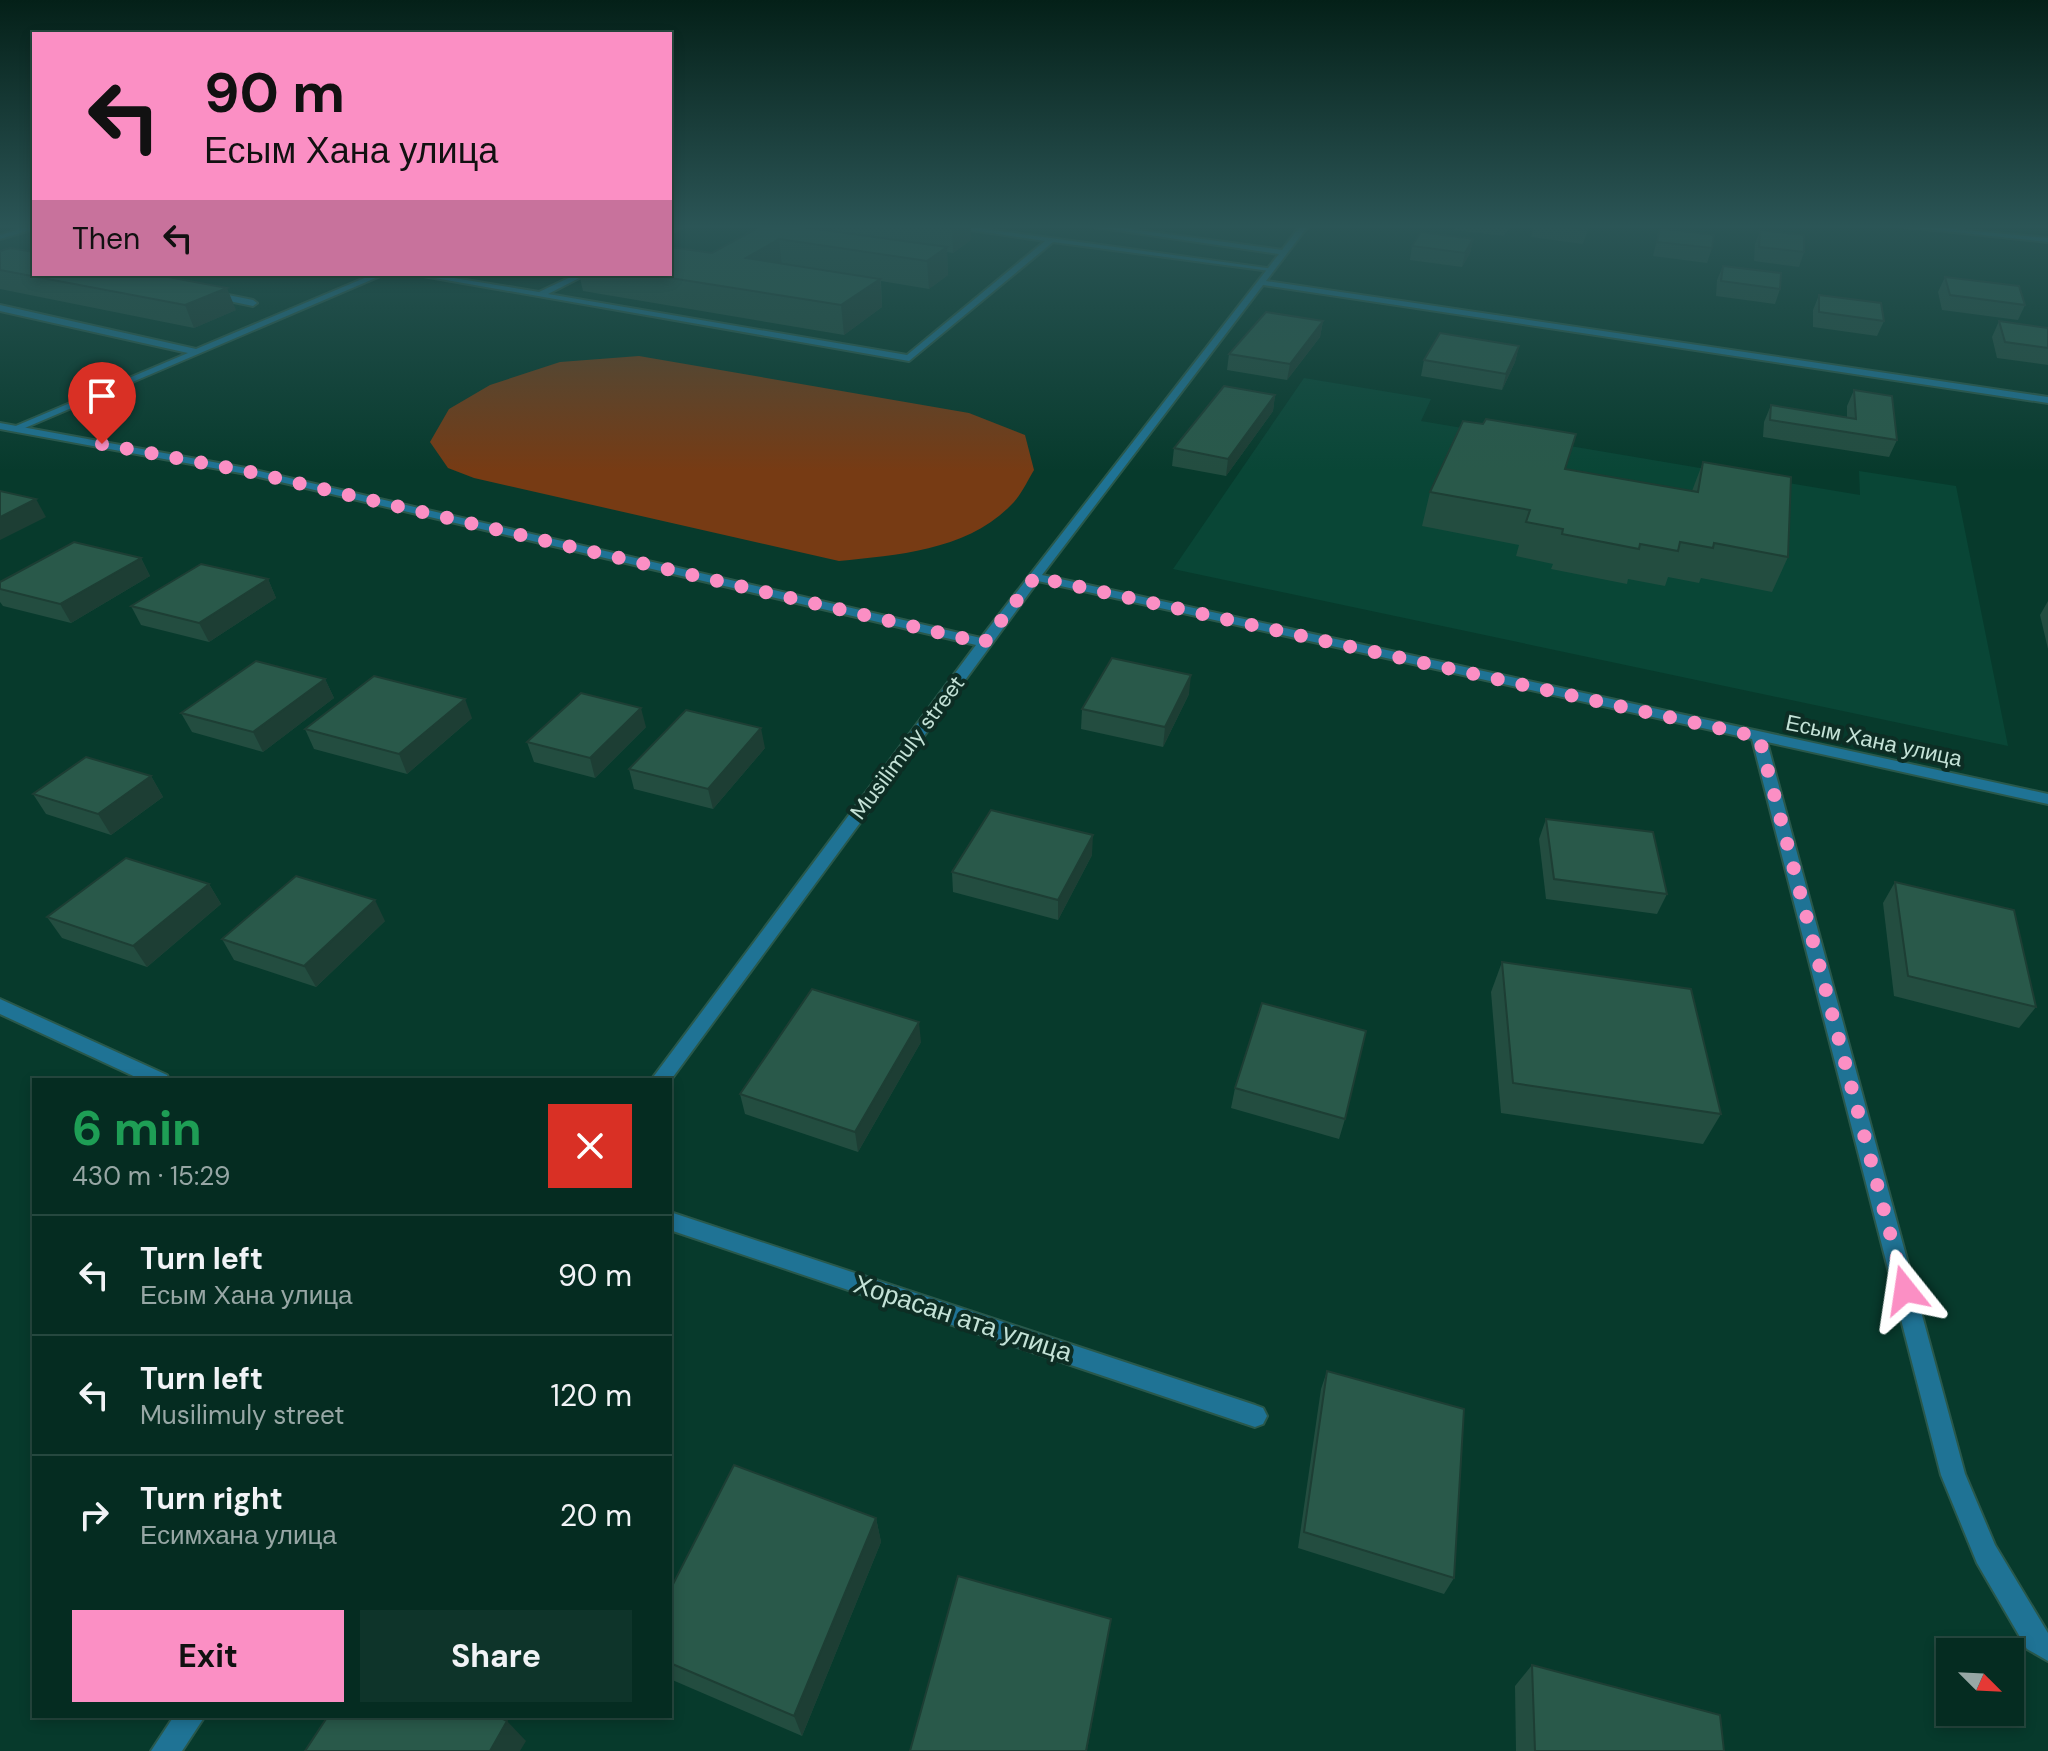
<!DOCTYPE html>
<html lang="en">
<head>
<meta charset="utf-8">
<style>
  body { margin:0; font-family:"DM Sans",sans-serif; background:#0e342a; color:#f1f3f6; height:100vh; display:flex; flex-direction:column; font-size:30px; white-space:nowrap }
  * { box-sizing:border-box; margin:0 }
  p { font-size:26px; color:#97a7a5 }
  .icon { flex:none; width:44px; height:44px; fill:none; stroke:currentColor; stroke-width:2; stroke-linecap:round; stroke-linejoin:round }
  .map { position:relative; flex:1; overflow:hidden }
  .sheet { position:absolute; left:32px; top:1078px; width:640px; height:640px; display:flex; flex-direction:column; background:#052c21; border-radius:0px; box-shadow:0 4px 12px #0003,0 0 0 2px #26483f }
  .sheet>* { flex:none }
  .banner { position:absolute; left:32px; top:32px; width:640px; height:244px; border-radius:0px; box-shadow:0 4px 12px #0003,0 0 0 2px #26483f; background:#fb8fc4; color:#111; overflow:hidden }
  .needle { width:52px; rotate:114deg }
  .tools { position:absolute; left:1936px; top:1638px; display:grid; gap:16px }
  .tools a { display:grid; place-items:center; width:88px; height:88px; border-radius:0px; background:#052c21; box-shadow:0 4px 12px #0003,0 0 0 2px #26483f; font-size:40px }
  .pin { position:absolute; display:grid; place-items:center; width:68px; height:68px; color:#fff; margin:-82px -34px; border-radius:50% 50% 50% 0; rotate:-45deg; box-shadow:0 0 8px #0007 }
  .pin .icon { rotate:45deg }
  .me { position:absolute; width:88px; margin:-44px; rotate:345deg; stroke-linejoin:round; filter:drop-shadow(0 0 6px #0008) }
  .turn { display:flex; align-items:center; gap:28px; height:168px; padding:0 40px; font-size:36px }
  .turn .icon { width:104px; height:104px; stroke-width:2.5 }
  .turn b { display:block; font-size:56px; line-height:68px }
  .then { display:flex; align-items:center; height:76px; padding:0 40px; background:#0003; gap:16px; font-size:30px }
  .round { display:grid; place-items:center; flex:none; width:84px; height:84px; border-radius:0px; background:#0e342a }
  .summary { display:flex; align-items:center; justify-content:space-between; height:136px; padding:0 40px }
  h1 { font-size:48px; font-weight:700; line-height:60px; color:#1e9e55 }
  .cta { display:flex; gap:16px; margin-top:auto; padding:16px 40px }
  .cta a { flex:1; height:92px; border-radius:0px; background:#fb8fc4; color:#111; font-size:32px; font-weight:700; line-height:92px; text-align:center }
  .cta a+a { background:#0e342a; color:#f1f3f6 }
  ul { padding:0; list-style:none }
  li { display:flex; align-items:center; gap:24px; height:120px; padding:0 40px; border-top:2px solid #26483f }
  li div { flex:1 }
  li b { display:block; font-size:30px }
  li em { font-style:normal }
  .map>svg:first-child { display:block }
</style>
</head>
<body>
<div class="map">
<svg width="2048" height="1751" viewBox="0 0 2048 1751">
  <rect width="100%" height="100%" fill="#073a2c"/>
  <!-- built -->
  <path fill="#094636" d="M1304,378l127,21 -10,22 439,74 -1,-24 97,15 52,260 -835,-177z"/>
  <!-- green -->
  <path fill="#773b14" d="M639,356l330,57 56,22 9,35c-6,10 -12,23 -20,32 -44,48 -115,53 -175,59l-365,-83 -26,-10 -18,-26 19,-33 41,-24 70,-23z"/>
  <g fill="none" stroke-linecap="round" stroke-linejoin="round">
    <defs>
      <g id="lane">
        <path d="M30,226h4v3l-34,10v-4z"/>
        <path d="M674,226h10l-14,7v-5z"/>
        <path d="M944,226h20l310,43 -4,2 -217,-29 -144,119 -497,-87h18l109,18 38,-18h10l-39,20 359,61 138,-114z"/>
        <path d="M374,274h11l-365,156 -9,-2 177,-75 -188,-42v-6l196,44z"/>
        <path d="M213,292l40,8 4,3 -4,3 -43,-9v-4z"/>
      </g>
      <g id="street">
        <path d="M1088,226h20l174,24 18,-24h8l-42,55 782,116v6l-785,-118 -221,290 1006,219v10l-281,-62 198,732 30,71 53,88v28l-21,-12 -50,-86 -36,-88 -189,-736 -714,-158 -368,500 -19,-1 325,-435 -730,-171 -246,-45v-6l246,45 735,170 298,-384z"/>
        <path d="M1897,226h26l125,12v4z"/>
        <path d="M0,999l167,76 2,5h-27l-142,-66z"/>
        <path d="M670,1212l585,193 8,3 4,8 -4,8 -8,3 -585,-197z"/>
        <path d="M174,1716h31l-23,35h-31z"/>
      </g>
    </defs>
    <!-- lane casing -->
    <use href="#lane" stroke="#29584b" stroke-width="4"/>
    <!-- street casing -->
    <use href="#street" stroke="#29584b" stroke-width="4"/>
    <!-- lane -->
    <use href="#lane" fill="#1f7395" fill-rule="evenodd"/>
    <!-- street -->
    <use href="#street" fill="#1f7395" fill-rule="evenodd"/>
  </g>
  <!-- wall -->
  <g fill="#234d40">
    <path d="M761,226h210v14l-18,13 -6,-1 1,23 -19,14 -48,-8 1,26 -38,28 -261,-44 -4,-17h91l42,-21z"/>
    <path d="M1455,226h55l-6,10 -50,-6z"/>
    <path d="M1534,226h55l-6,18 -52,-7z"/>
    <path d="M1660,228l52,20 -5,15 -54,-7z"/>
    <path d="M1760,230l44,22 -5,15 -45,-6 1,-17z"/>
    <path d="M1473,239l-3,14 -8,14 -52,-7 2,-14z"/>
    <path d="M0,251l236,59 -42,18 -194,-39z"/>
    <path d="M1723,266l57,23 -5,15 -59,-8 1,-16z"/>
    <path d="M1945,277l80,28 -7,15 -76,-10 -4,-18z"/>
    <path d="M1819,295l65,26 -7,15 -64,-9v-17z"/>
    <path d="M1323,321l-3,16 -33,43 -60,-10 2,-16z"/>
    <path d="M1999,321l49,7v37l-51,-7 -5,-21z"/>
    <path d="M1519,346l-4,16 -13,28 -81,-14 3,-16z"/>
    <path d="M1854,390l43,50 -8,17 -126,-20 1,-15 7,-17 76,12v-11z"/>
    <path d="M1275,395l-2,16 -47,65 -54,-10 2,-18z"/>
    <path d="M1483,424l82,45 127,22 11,-29 85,95 -16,35 -71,-14 -2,5 -31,-6 -3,9 -37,-7 -1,5 -76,-15 2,-5 -37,-8 3,-11 -97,-19 8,-34z"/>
    <path d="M141,558l9,18 -79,47 -68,-17 -3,-4v-20z"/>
    <path d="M268,579l8,19 -67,44 -68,-17 -10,-19z"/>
    <path d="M2048,601v48l-8,-34z"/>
    <path d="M325,679l9,19 -71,54 -71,-20 -11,-19z"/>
    <path d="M1189,694l-26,53 -82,-18 1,-20z"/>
    <path d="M472,718l-65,56 -93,-25 -9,-20z"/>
    <path d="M646,727l-51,51 -61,-16 -7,-20z"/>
    <path d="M765,748l-52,61 -79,-20 -5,-20z"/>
    <path d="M151,776l12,21 -52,38 -65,-21 -13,-20z"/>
    <path d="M1546,819l121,75 -10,20 -111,-15 -7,-60z"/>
    <path d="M1092,855l-34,65 -105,-28 -1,-20z"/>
    <path d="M1895,882l141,125 -17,21 -125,-32 -11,-93z"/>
    <path d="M209,884l12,20 -74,63 -85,-29 -15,-21z"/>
    <path d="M385,921l-69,66 -82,-27 -12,-21z"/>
    <path d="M1502,962l219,152 -18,30 -202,-31 -10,-121z"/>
    <path d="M921,1042l-63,110 -113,-38 -5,-20z"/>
    <path d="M1235,1088l110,31 -6,20 -108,-31z"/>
    <path d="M1327,1371l127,207 -10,16 -146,-46 23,-159z"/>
    <path d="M876,1518l5,24 -79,194 -132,-57v-89z"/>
    <path d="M1532,1665l192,86h-208l-1,-65z"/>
  </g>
  <!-- shaded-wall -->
  <g fill="#1d3e34">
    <path d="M803,226h29l1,10 -15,9z"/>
    <path d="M952,226h19v14l-18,13z"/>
    <path d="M779,239l3,28 -36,-9z"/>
    <path d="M1473,239l-3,14 -8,14 3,-14z"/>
    <path d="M947,247l1,28 -19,14 -2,-28z"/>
    <path d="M880,279l2,28 -38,28 -3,-30z"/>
    <path d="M227,288l9,22 -42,18 -9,-23z"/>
    <path d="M1323,321l-3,16 -33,43 3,-16z"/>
    <path d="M1519,346l-4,16 -13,28 4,-16z"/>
    <path d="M1275,395l-2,16 -47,65 2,-17z"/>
    <path d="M36,499l10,18 -46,23v-23z"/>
    <path d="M141,558l9,18 -79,47 -11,-19z"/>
    <path d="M268,579l8,19 -67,44 -10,-19z"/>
    <path d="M1191,675l-2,19 -26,53 2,-20z"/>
    <path d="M325,679l9,19 -71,54 -10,-20z"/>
    <path d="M465,699l7,19 -65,56 -8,-20z"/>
    <path d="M641,708l5,19 -51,51 -5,-20z"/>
    <path d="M761,728l4,20 -52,61 -5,-20z"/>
    <path d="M151,776l12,21 -52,38 -13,-21z"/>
    <path d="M1093,835l-1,20 -34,65v-20z"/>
    <path d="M209,884l12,20 -74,63 -14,-21z"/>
    <path d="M375,900l10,21 -69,66 -12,-21z"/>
    <path d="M919,1022l2,20 -63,110 -3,-20z"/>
    <path d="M876,1518l5,24 -79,194 -8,-20z"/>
    <path d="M1111,1619l-24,132h-1z"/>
    <path d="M507,1721l19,20 -6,10h-30z"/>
  </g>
  <!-- building -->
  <g fill="#29594a" stroke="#1d3e34" stroke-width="2">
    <path d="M761,226h42l-2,1 146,20 -20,14 -148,-22 -33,19 134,21 -39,26 -196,-31h25v-27l42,6z"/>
    <path d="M1557,226h32l-2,4z"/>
    <path d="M1660,228l54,7 -2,13 -55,-6z"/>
    <path d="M1760,230l44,5v17l-45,-5z"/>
    <path d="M1421,232l52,7 -8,14 -53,-7z"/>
    <path d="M10,248l24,4v22h118l75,14 -42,17 -185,-35v-19z"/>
    <path d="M1723,266l58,7 -1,16 -59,-8z"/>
    <path d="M1945,277l74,9 6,19 -75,-10z"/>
    <path d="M1819,295l62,8 3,18 -65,-9z"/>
    <path d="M1266,312l57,9 -33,43 -61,-10z"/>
    <path d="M1999,321l49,7v20l-43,-6z"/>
    <path d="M1440,333l79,13 -13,28 -82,-14z"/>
    <path d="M1224,386l51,9 -47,64 -54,-11z"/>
    <path d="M1854,390l38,6 5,44 -127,-20 1,-15 85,14z"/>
    <path d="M1486,419l90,15 -11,35 133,23 5,-30 88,15 -3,80 -74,-14 -1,5 -33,-6 -2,9 -38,-7 -1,5 -77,-15 1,-5 -37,-7 4,-12 -100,-18 33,-71 20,3z"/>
    <path d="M0,491l36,8 -36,18z"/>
    <path d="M74,542l67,16 -81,46 -60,-15v-7z"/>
    <path d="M201,564l67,15 -69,44 -68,-17z"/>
    <path d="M1112,658l79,17 -26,52 -83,-18z"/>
    <path d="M256,661l69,18 -72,53 -72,-19z"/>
    <path d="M374,676l91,23 -66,55 -94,-25z"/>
    <path d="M581,693l60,15 -51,50 -63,-16z"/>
    <path d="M686,710l75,18 -53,61 -79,-20z"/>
    <path d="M86,757l65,19 -53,38 -65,-20z"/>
    <path d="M991,810l102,25 -35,65 -106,-28z"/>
    <path d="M1546,819l107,13 14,62 -113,-15z"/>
    <path d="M126,858l83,26 -76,62 -86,-29z"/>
    <path d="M296,876l79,24 -71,66 -82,-27z"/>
    <path d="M1895,882l119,28 22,97 -128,-31z"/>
    <path d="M1502,962l189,27 30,125 -208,-31z"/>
    <path d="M812,989l107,33 -64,110 -115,-38z"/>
    <path d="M1262,1003l104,28 -21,88 -110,-31z"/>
    <path d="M1327,1371l137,38 -10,169 -150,-46z"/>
    <path d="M734,1465l142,53 -82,198 -124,-53v-73z"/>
    <path d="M958,1576l153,43 -25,132h-176z"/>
    <path d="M1532,1665l188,50 4,36h-189z"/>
    <path d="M328,1716h169l10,5 -17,30h-185z"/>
  </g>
  <!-- sky -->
  <linearGradient id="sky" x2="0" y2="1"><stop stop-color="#042018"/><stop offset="0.48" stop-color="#2b5556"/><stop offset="1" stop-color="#2b5556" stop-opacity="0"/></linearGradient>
  <rect width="2048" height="471" fill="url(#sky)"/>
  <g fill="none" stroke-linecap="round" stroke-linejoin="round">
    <!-- route -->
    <path stroke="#fb8fc4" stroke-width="14" stroke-dasharray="0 25.2" d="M102,444l144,27 738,172 51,-66 724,160 146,553"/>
  </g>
  <g text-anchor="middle" stroke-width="8" stroke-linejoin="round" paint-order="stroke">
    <!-- street labels -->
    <g font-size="22" fill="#c4e2d7" stroke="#0d2d24">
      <text transform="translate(1874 740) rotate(12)" y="8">Есым Хана улица</text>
      <text transform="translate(907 747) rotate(-53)" y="8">Musilimuly street</text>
    </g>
    <!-- near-street labels -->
    <g font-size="26" fill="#c4e2d7" stroke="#0d2d24">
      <text transform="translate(963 1318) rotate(18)" y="9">Хорасан ата улица</text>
    </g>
  </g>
</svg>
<div class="tools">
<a><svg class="needle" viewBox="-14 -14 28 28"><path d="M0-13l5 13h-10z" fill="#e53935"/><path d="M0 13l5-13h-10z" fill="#97a7a5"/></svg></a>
</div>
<div class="pin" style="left:102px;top:444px;background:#d93025"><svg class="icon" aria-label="arrive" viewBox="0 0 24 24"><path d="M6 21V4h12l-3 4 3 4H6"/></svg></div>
<svg class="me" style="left:1905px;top:1290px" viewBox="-20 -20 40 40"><path d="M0-17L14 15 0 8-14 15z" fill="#fb8fc4" stroke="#fff" stroke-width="4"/></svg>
<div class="banner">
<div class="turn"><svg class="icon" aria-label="left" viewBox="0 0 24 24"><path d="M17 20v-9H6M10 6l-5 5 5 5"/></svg><div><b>90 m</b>Есым Хана улица</div></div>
<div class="then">Then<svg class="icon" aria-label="left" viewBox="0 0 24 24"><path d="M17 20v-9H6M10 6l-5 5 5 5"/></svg></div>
</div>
<section class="sheet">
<div class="summary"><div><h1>6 min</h1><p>430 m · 15:29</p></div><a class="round" style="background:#d93025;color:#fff"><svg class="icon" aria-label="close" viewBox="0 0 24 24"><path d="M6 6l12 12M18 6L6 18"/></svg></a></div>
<ul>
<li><svg class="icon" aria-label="left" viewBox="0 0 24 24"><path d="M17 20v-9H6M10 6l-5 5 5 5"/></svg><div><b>Turn left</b><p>Есым Хана улица</p></div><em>90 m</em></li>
<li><svg class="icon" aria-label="left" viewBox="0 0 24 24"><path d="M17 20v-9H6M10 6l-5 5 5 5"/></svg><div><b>Turn left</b><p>Musilimuly street</p></div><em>120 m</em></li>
<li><svg class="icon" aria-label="right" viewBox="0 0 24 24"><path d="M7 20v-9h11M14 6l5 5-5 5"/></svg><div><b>Turn right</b><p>Есимхана улица</p></div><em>20 m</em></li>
</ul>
<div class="cta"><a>Exit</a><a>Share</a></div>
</section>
</div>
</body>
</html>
